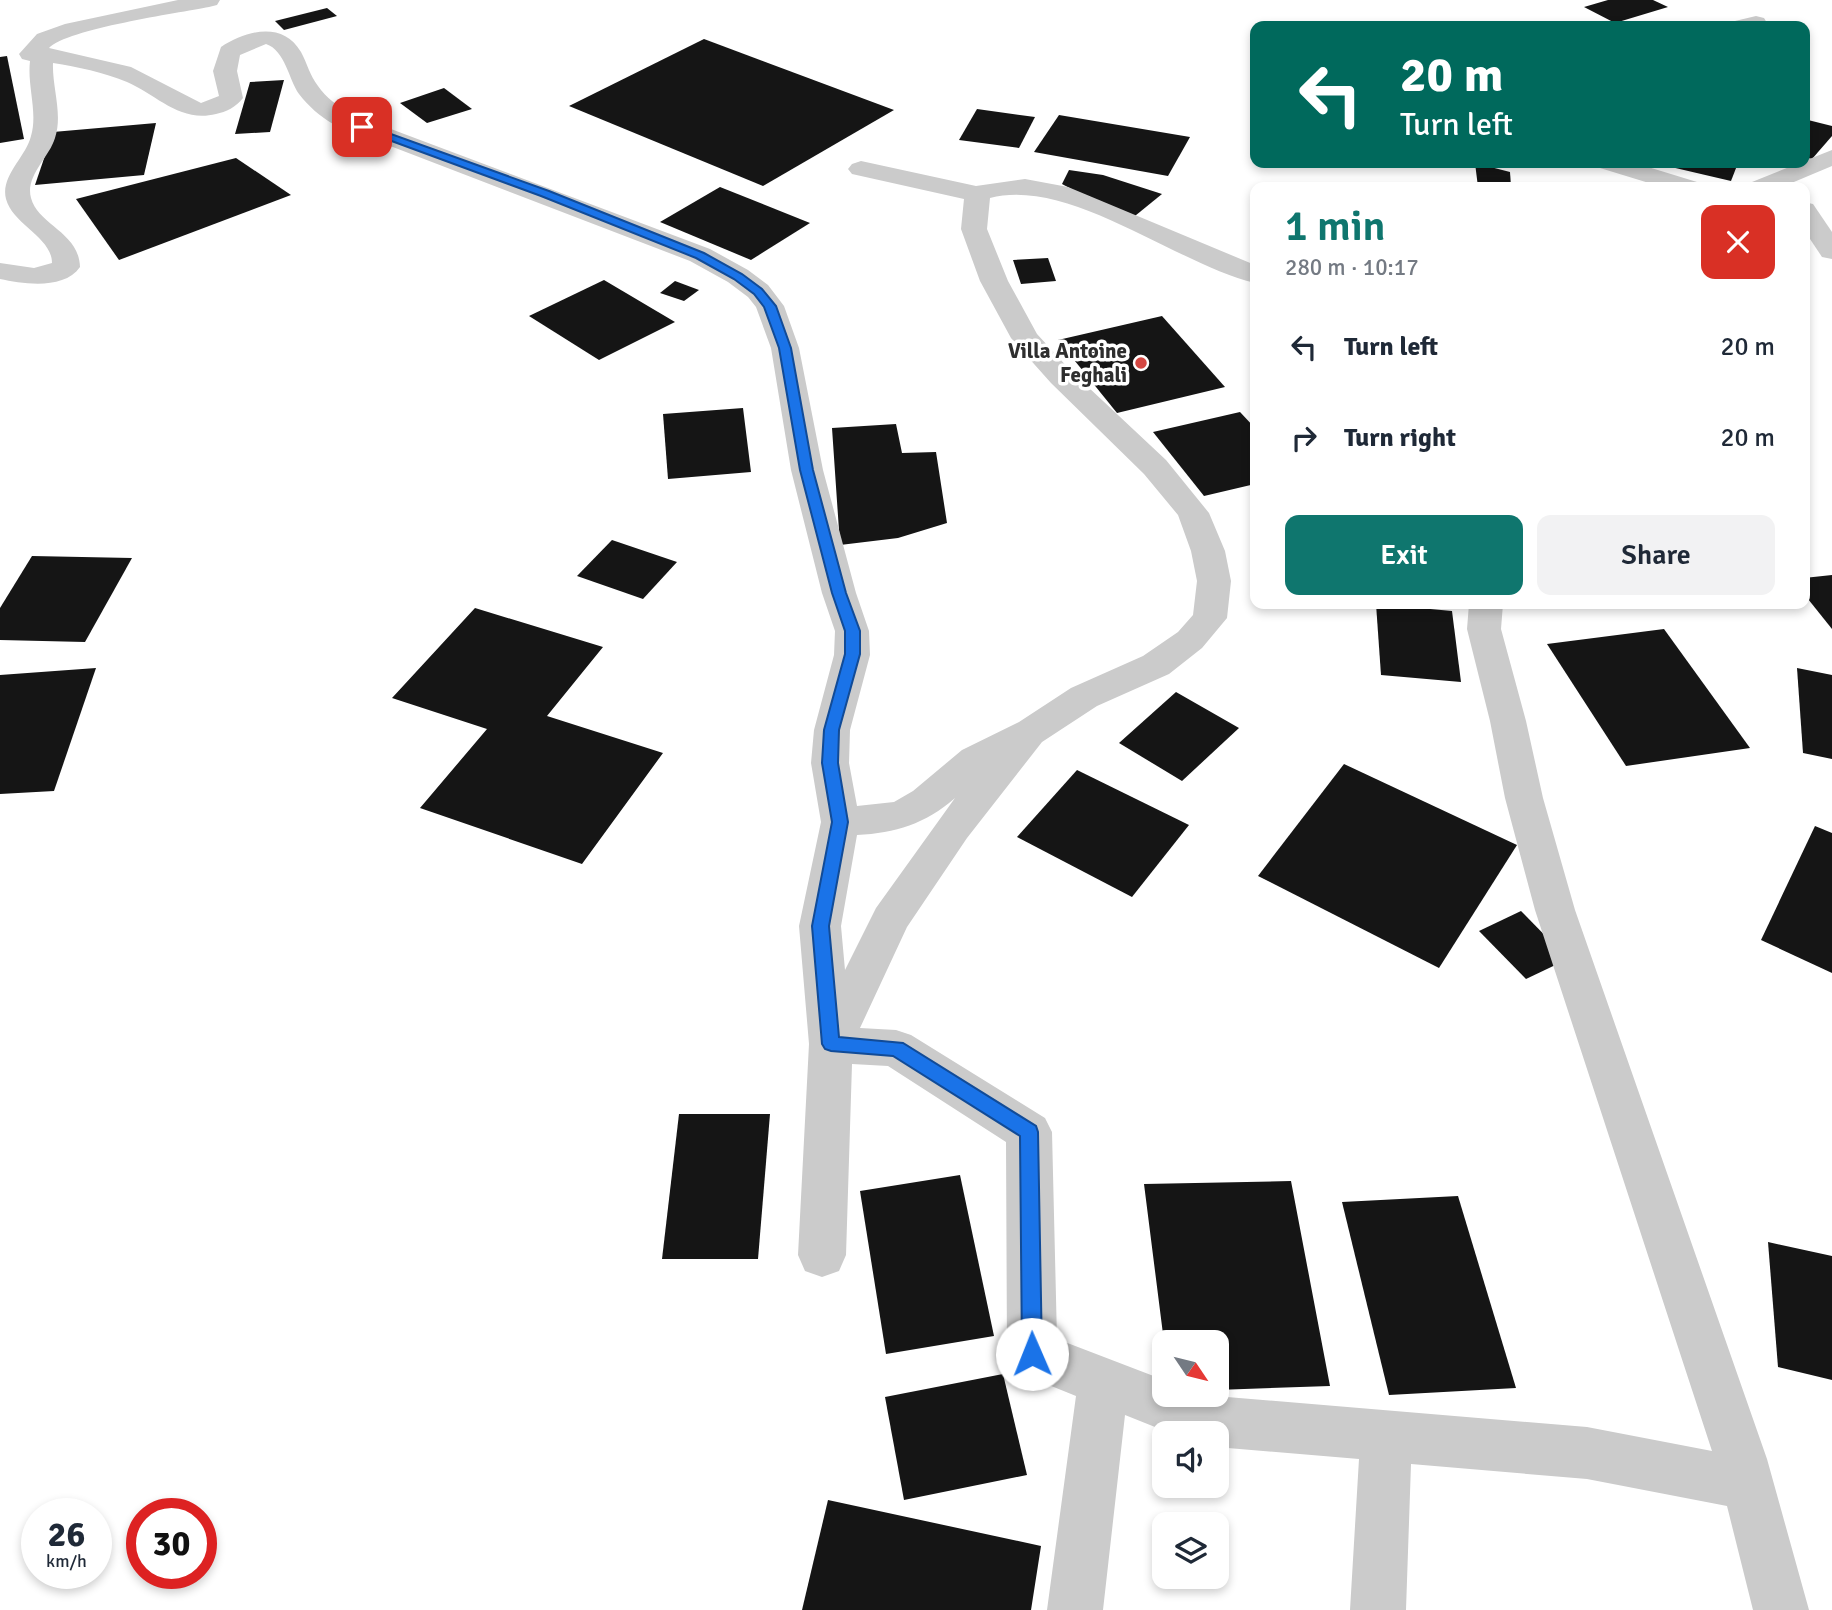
<!DOCTYPE html>
<html lang="en">
<head>
<meta charset="utf-8">
<style>
  body { margin:0; font-family:Signika,sans-serif; background:#f2f2f3; color:#1f2937; height:100vh; display:flex; flex-direction:column; font-size:26px; white-space:nowrap }
  * { box-sizing:border-box; margin:0 }
  p { font-size:23px; color:#747a83 }
  .icon { flex:none; width:38px; height:38px; fill:none; stroke:currentColor; stroke-width:2; stroke-linecap:round; stroke-linejoin:round }
  .map { position:relative; flex:1; overflow:hidden }
  .side { position:absolute; left:1250px; top:182px; width:560px; height:427px; display:flex; flex-direction:column; background:#fff; border-radius:14px; box-shadow:0 4px 10px #0003 }
  .side>* { flex:none }
  .guide { position:absolute; left:1250px; top:21px; width:560px; height:147px; border-radius:14px; box-shadow:0 4px 10px #0003; background:#00695c; color:#fff; overflow:hidden }
  .needle { width:46px; rotate:125deg }
  .controls { position:absolute; left:1152px; top:1330px; display:grid; gap:14px }
  .controls a { display:grid; place-items:center; width:77px; height:77px; border-radius:14px; background:#fff; box-shadow:0 4px 10px #0003; font-size:35px }
  .speed { position:absolute; left:21px; top:1498px; display:flex; gap:14px; font-size:35px; font-weight:700; text-align:center }
  .speed>* { display:grid; place-content:center; width:91px; height:91px; border-radius:50%; background:#fff; box-shadow:0 4px 10px #0003; line-height:1 }
  .speed small { font-size:18px; font-weight:400 }
  .speed .limit { border:10px solid #d22; background:#fff; color:#111 }
  .pin { position:absolute; display:grid; place-items:center; width:60px; height:60px; color:#fff; margin:-30px; border-radius:14px; box-shadow:0 4px 10px #0006 }
  .me { position:absolute; width:77px; margin:-38px; rotate:359deg; stroke-linejoin:round; filter:drop-shadow(0 0 5px #0008) }
  .turn { display:flex; align-items:center; gap:24px; height:147px; padding:0 35px; font-size:32px }
  .turn .icon { width:91px; height:91px; stroke-width:2.5 }
  .turn b { display:block; font-size:49px; line-height:60px }
  .round { display:grid; place-items:center; flex:none; width:74px; height:74px; border-radius:14px; background:#f2f2f3 }
  .overview { display:flex; align-items:center; justify-content:space-between; height:119px; padding:0 35px }
  h1 { font-size:42px; font-weight:600; line-height:52px; color:#0f766e }
  .button { display:flex; gap:14px; margin-top:auto; padding:14px 35px }
  .button a { flex:1; height:80px; border-radius:14px; background:#0f766e; color:#fff; font-size:28px; font-weight:600; line-height:80px; text-align:center }
  .button a+a { background:#f2f2f3; color:#1f2937 }
  ul { padding:0; list-style:none }
  li { display:flex; align-items:center; gap:21px; height:91px; padding:0 35px }
  li div { flex:1 }
  li b { display:block; font-size:26px }
  li em { font-style:normal }
  .map>svg:first-child { display:block }
</style>
</head>
<body>
<div class="map">
<svg width="1832" height="1610" viewBox="0 0 1832 1610">
  <rect width="100%" height="100%" fill="#fff"/>
  <!-- building -->
  <g fill="#151515">
    <path d="M1608,0h45l15,7 -53,16 -31,-16z"/>
    <path d="M327,8l10,8 -53,14 -9,-9z"/>
    <path d="M704,39l190,71 -131,76 -194,-80z"/>
    <path d="M7,56l17,83 -24,4v-86z"/>
    <path d="M284,80l-14,52 -35,2 15,-52z"/>
    <path d="M444,88l28,21 -45,14 -27,-20z"/>
    <path d="M977,109l58,8 -16,31 -60,-8z"/>
    <path d="M1059,115l131,22 -22,39 -134,-24z"/>
    <path d="M1804,119l28,7v10l-20,23 -8,-2z"/>
    <path d="M156,123l-12,52 -109,10 18,-53z"/>
    <path d="M236,158l55,37 -172,65 -43,-61z"/>
    <path d="M1475,163l35,9 1,14 -33,1z"/>
    <path d="M1654,163h84l-7,18z"/>
    <path d="M1069,170l34,5 59,19 -32,26 -68,-36z"/>
    <path d="M720,187l90,36 -59,37 -91,-38z"/>
    <path d="M1048,258l8,23 -35,3 -8,-24z"/>
    <path d="M604,280l71,42 -76,38 -70,-44z"/>
    <path d="M675,281l24,9 -15,11 -24,-8z"/>
    <path d="M1162,316l63,71 -108,26 -59,-73z"/>
    <path d="M743,408l8,64 -83,7 -5,-65z"/>
    <path d="M1240,412l15,16v56l-51,12 -51,-64z"/>
    <path d="M896,424l6,29 34,-1 11,71 -49,15 -58,7 -8,-117z"/>
    <path d="M612,540l65,22 -34,37 -66,-23z"/>
    <path d="M32,556l100,2 -47,84 -85,-2v-32z"/>
    <path d="M1832,575v54l-28,-35v-16z"/>
    <path d="M1376,604l76,7 9,71 -80,-7z"/>
    <path d="M475,608l128,39 -56,69 116,37 -81,111 -162,-56 67,-79 -95,-31z"/>
    <path d="M1664,629l86,119 -124,18 -79,-122z"/>
    <path d="M96,668l-42,123 -54,3v-119z"/>
    <path d="M1797,668l35,7v84l-29,-6z"/>
    <path d="M1176,692l63,36 -57,53 -63,-38z"/>
    <path d="M1344,764l173,81 -78,123 -181,-92z"/>
    <path d="M1077,770l112,55 -57,72 -115,-60z"/>
    <path d="M1815,826l17,7v140l-71,-33z"/>
    <path d="M1521,911l47,48 -42,20 -47,-48z"/>
    <path d="M679,1114h91l-12,145h-96z"/>
    <path d="M960,1175l34,161 -108,18 -26,-163z"/>
    <path d="M1291,1181l39,205 -114,4v-48h-52l-20,-158z"/>
    <path d="M1458,1196l58,192 -127,7 -47,-193z"/>
    <path d="M1768,1242l64,14v124l-54,-13z"/>
    <path d="M1003,1374l24,101 -123,25 -19,-103z"/>
    <path d="M828,1500l213,46 -10,64h-229z"/>
  </g>
  <g fill="none" stroke-linecap="round" stroke-linejoin="round">
    <!-- minor -->
    <g fill="#cbcbcb" fill-rule="evenodd">
      <path d="M178,0h42l-3,5 -8,2c-31,6 -142,22 -160,41l82,19 70,36 18,-7 -6,-25 8,-24c26,-17 62,-26 80,5 6,11 9,24 17,34 8,12 20,20 33,28l359,135 38,21 20,15 16,21 15,42 24,122 33,123 13,38 1,24 -20,75 -1,33 8,43 37,-4 19,-11 49,-41 57,-28 52,-34 72,-32 35,-24 15,-17 4,-34 -6,-30 -13,-36 -34,-41 -93,-91 -40,-45 -31,-57 -19,-52 3,-30 -112,-25 -4,-5 4,-5 9,-3 115,25 49,-7 43,8 187,78v18c-79,-19 -186,-106 -265,-85l-3,31 21,52 29,53 34,37 95,89 43,53 16,38 6,30 -4,37 -25,30 -33,26 -72,32 -55,36 -75,96 -60,89 -47,101 36,2 15,5 134,83 7,14 5,207 107,41v15h39l384,32 125,24 -177,-541 -30,-112 -15,-77 -23,-92 2,-25h34l-2,25 25,92 17,77 32,112 192,549 42,151h-56l-26,-104 -140,-27 -176,-15 -5,146h-56l9,-151 -143,-12v-14h-46l-45,-18 -22,195h-56l29,-214 -62,-25 -7,-17 -1,-212 -118,-76 -36,-2 -6,191 -7,16 -17,6 -17,-6 -7,-16 11,-211 -10,-118 22,-104 -10,-59 3,-33 20,-75 1,-24 -13,-38 -31,-123 -20,-122 -15,-41 -8,-10 -20,-15 -38,-21 -357,-137c-13,-8 -24,-17 -34,-30 -10,-14 -14,-44 -33,-50l-26,11 -3,16 6,27c-7,9 -17,14 -27,16 -36,9 -59,-19 -89,-32 -24,-10 -49,-15 -74,-19 -1,24 10,51 2,75 -6,20 -30,38 -24,60 7,27 48,34 49,69 -16,23 -56,17 -80,12v-16l34,5 18,-5c0,-26 -39,-38 -46,-64 -6,-23 20,-42 25,-63 7,-24 -4,-50 -1,-75l-8,-2 -3,-5 18,-20 28,-10zM955,798l-79,110 -31,62 -4,-44 16,-91c39,-2 68,-11 98,-37z"/>
      <path d="M1756,16l8,2 3,5 -2,3h-33l3,-5z"/>
      <path d="M1832,150v16l-50,21h-34l4,-5z"/>
      <path d="M1596,163h39l62,19 4,5h-39l-62,-19z"/>
      <path d="M1804,202l9,2 19,28v27l-10,-2 -18,-27z"/>
    </g>
  </g>
  <!-- route -->
  <path fill="#1a73e8" stroke="#114b97" stroke-width="2" d="M359,125h7l183,66 155,62 38,21 20,15 14,17 15,42 22,122 33,123 14,38v23l-21,76 -1,33 10,59 -19,104 10,111 64,6 133,83 2,6 4,222 -3,7 -7,3 -7,-3 -3,-7 -2,-218 -127,-80 -62,-5 -6,-2 -3,-5 -10,-118 20,-104 -10,-59 2,-33 21,-76v-23l-13,-38 -32,-123 -21,-122 -15,-41 -10,-13 -20,-15 -38,-21 -155,-62 -182,-67z"/>
  <!-- markers -->
  <circle fill="#d44742" stroke="#fff" stroke-width="2.5" cx="1141" cy="363" r="7"/>
  <g text-anchor="middle" stroke-width="7" stroke-linejoin="round" paint-order="stroke">
    <!-- far-poi labels -->
    <g font-size="21" font-weight="bold" fill="#2e2e2e" stroke="#fff" text-anchor="end">
      <text x="1127" y="358">Villa Antoine<tspan x="1127" dy="24">Feghali</tspan></text>
    </g>
  </g>
</svg>
<div class="controls">
<a><svg class="needle" viewBox="-14 -14 28 28"><path d="M0-13l5 13h-10z" fill="#e53935"/><path d="M0 13l5-13h-10z" fill="#747a83"/></svg></a>
<a><svg class="icon" aria-label="sound" viewBox="0 0 24 24"><path d="M4 9h4l5-4v14l-5-4H4zM17 9q2 3 0 6"/></svg></a>
<a><svg class="icon" aria-label="layers" viewBox="0 0 24 24"><path d="M12 4l9 5-9 5-9-5zM3 14l9 5 9-5"/></svg></a>
</div>
<div class="speed"><div>26<small>km/h</small></div><div class="limit">30</div></div>
<div class="pin" style="left:362px;top:127px;background:#d93025"><svg class="icon" aria-label="arrive" viewBox="0 0 24 24"><path d="M6 21V4h12l-3 4 3 4H6"/></svg></div>
<svg class="me" style="left:1032px;top:1354px" viewBox="-20 -20 40 40"><circle r="19" fill="#fff"/><path d="M0-13L10 11 0 6-10 11z" fill="#1a73e8"/></svg>
<div class="guide">
<div class="turn"><svg class="icon" aria-label="left" viewBox="0 0 24 24"><path d="M17 20v-9H6M10 6l-5 5 5 5"/></svg><div><b>20 m</b>Turn left</div></div>
</div>
<section class="side">
<div class="overview"><div><h1>1 min</h1><p>280 m · 10:17</p></div><a class="round" style="background:#d93025;color:#fff"><svg class="icon" aria-label="close" viewBox="0 0 24 24"><path d="M6 6l12 12M18 6L6 18"/></svg></a></div>
<ul>
<li><svg class="icon" aria-label="left" viewBox="0 0 24 24"><path d="M17 20v-9H6M10 6l-5 5 5 5"/></svg><div><b>Turn left</b></div><em>20 m</em></li>
<li><svg class="icon" aria-label="right" viewBox="0 0 24 24"><path d="M7 20v-9h11M14 6l5 5-5 5"/></svg><div><b>Turn right</b></div><em>20 m</em></li>
</ul>
<div class="button"><a>Exit</a><a>Share</a></div>
</section>
</div>
</body>
</html>
